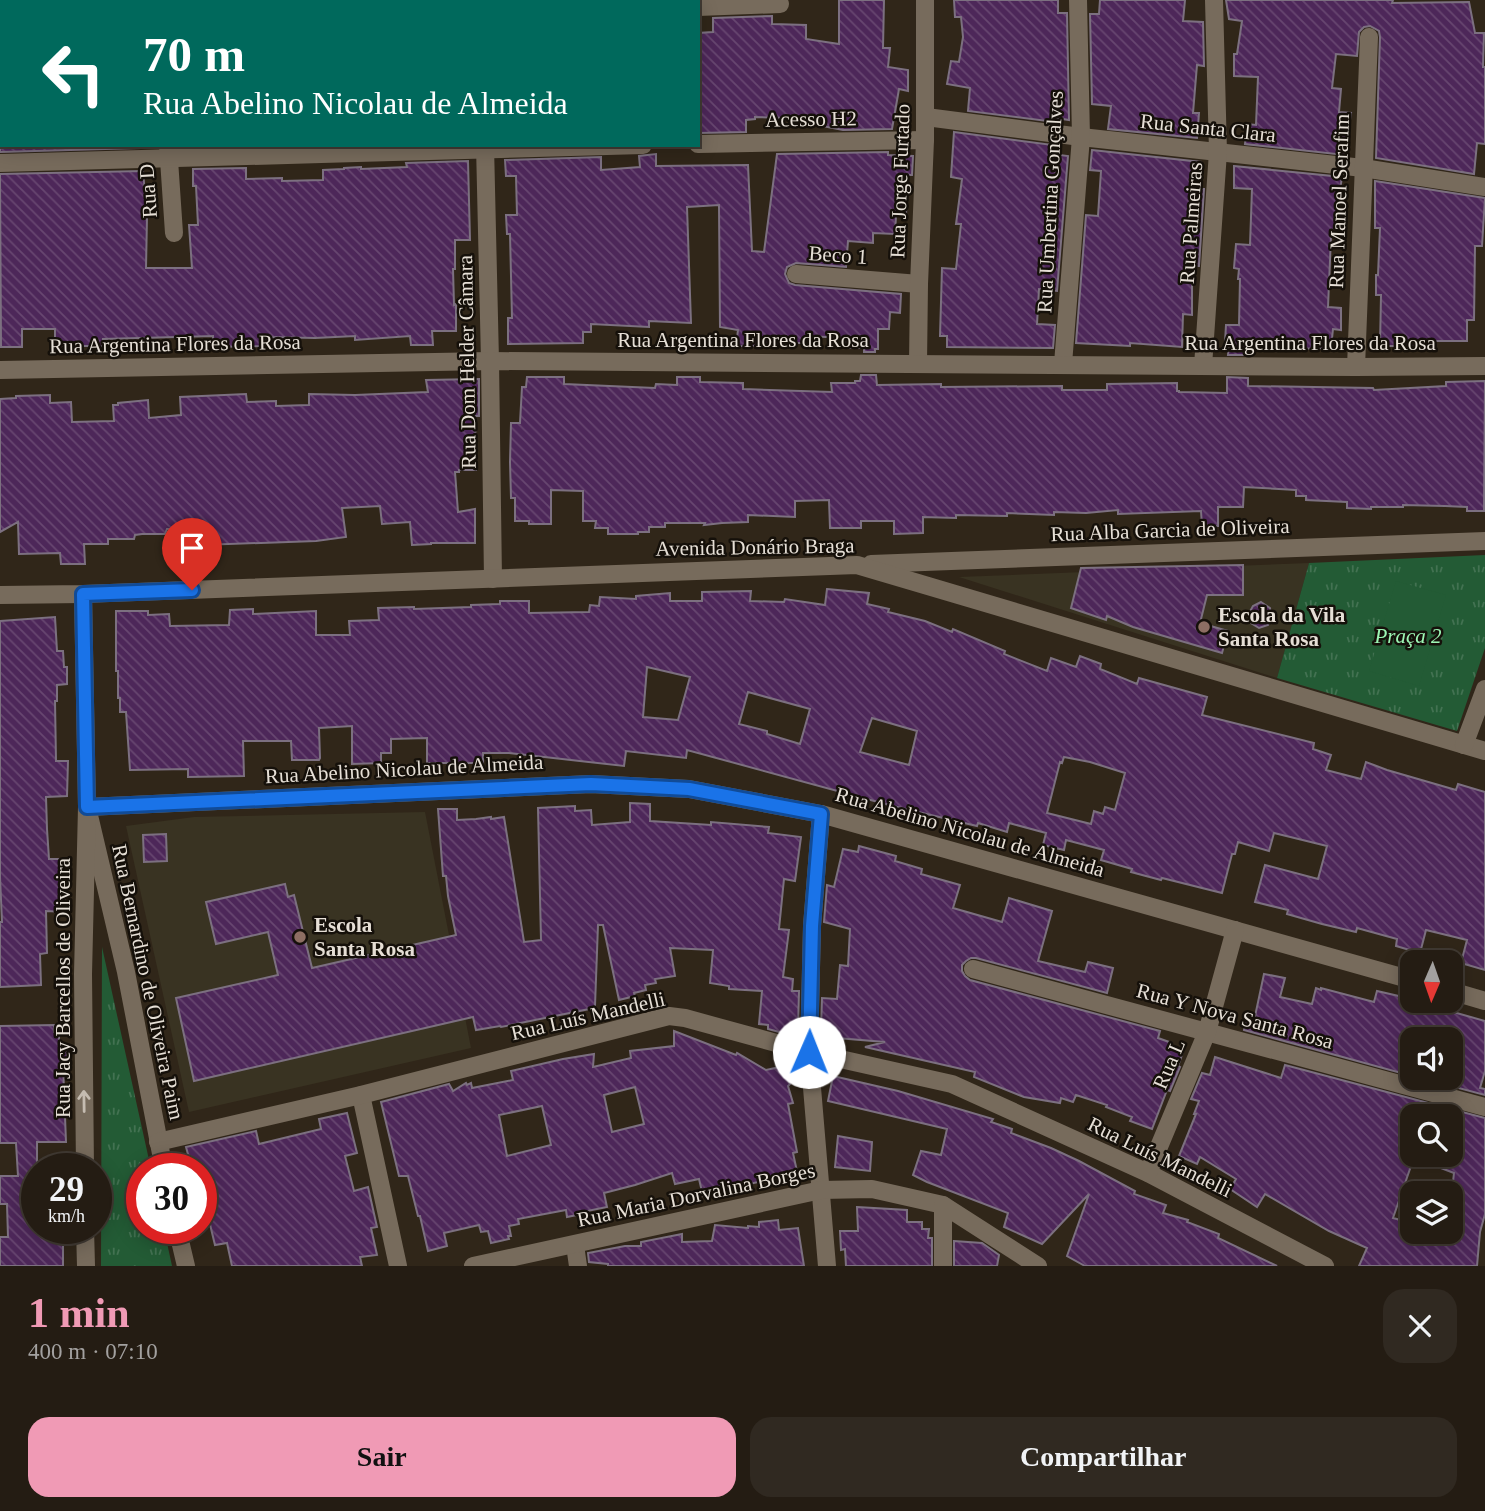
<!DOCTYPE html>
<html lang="pt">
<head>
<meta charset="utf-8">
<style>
  body { margin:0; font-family:"Times New Roman",serif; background:#302921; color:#f1f3f6; height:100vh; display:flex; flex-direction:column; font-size:26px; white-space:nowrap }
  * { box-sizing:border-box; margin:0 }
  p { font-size:23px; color:#a3a1a0 }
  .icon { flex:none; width:38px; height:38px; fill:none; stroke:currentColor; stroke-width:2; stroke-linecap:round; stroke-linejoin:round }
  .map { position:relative; height:1266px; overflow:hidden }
  .drawer { display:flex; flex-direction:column; background:#241c13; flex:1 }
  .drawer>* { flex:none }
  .hud { position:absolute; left:0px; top:0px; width:700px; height:147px; box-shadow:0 4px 18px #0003,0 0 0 2px #413a33; background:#00695c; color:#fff; overflow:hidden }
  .needle { width:46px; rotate:182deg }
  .fabs { position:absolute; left:1400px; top:950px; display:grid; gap:14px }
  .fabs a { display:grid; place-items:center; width:63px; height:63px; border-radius:14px; background:#241c13; box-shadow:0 4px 18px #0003,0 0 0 2px #413a33; font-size:35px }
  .speed { position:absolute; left:21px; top:1153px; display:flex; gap:14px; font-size:35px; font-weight:700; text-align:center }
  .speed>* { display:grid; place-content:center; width:91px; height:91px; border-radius:50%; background:#241c13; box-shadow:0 4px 18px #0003,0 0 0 2px #413a33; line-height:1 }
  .speed small { font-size:18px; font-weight:400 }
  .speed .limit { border:10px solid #d22; background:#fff; color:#111 }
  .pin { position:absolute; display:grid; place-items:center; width:60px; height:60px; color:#fff; margin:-72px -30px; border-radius:50% 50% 50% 0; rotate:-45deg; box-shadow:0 0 7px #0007 }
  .pin .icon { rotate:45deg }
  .me { position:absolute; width:77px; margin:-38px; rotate:1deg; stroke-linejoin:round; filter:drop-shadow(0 0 5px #0008) }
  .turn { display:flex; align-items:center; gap:24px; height:147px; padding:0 28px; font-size:32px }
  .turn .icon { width:91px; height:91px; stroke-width:2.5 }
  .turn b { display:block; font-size:49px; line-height:60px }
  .round { display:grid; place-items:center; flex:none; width:74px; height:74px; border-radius:21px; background:#302921 }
  .overview { display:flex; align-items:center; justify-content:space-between; height:119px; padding:0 28px }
  h1 { font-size:42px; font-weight:600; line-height:52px; color:#f09ab5 }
  .primary-button { display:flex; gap:14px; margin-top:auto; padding:14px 28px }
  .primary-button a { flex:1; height:80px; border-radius:21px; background:#f09ab5; color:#111; font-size:28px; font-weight:600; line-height:80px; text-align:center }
  .primary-button a+a { background:#302921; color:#f1f3f6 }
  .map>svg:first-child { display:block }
</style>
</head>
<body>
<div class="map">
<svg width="1485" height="1266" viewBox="0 0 1485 1266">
  <defs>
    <pattern id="grass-tufts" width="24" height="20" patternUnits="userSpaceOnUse" patternTransform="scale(1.75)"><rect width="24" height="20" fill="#235b35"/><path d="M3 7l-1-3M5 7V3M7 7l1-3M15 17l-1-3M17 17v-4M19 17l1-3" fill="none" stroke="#437252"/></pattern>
    <pattern id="building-back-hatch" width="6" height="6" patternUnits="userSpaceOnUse" patternTransform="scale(1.75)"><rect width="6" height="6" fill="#4d2759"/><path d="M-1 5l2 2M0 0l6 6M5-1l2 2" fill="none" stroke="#674670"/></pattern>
  </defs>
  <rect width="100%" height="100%" fill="#302619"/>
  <!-- education -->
  <g fill="#393322">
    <path d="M1309,563l-32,115 -318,-101z"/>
    <path d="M425,812l46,236 -282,64 -63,-286 68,-9z"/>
  </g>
  <!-- grass -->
  <g fill="url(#grass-tufts)">
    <path d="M1485,555v93l-28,83 -180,-53 32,-115z"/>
    <path d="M102,947l49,222h-9v59l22,1 8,37h-71z"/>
  </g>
  <!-- pitch -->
  <path fill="#235b35" d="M1396,581l50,14 -27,91 -50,-15z"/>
  <!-- building -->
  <g fill="url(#building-back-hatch)" stroke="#7c7080" stroke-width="2" fill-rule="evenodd">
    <path d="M839,0h45l-1,48h7l-2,19 20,3v21l-9,-2 -7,40 -49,1 -36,-7 1,-4 -53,-2v2l-9,1v12l-48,1v-100l15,-1v-14l59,-2v8l34,1v14l33,5z"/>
    <path d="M954,0h104v13h9l2,107 -13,-2 -1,4 -87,-11 2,-23 -23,-4 4,-23 8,1 4,-25 -2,-20h-6z"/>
    <path d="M1100,0h85l-2,21 20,1 1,44 -7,-1 -4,48h6l-2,25 -89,-9 3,-23 -19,-2 -2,-90h9z"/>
    <path d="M1226,0h167l-1,3 77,-1 6,31h9l-1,34h2v77l-8,-1 -3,31 -98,-16 4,-121 -1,-6 -9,-5 -6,1 -5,5 -2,24 -21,-2 -4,34 9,1 -2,23 12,1 -6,42 -100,-11 2,-20 9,1 2,-48 -24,-1v-22h3l5,-33 -13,-2z"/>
    <path d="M954,132l99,13 -1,9 16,2 -11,135 -18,-2 -2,35 18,1 -2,23 -106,-1v-11h-7l2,-68 14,1 5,-45h-5l6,-45 -11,-2z"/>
    <path d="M0,145h140v3l-140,4z"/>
    <path d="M1092,150l109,12 -3,27h6l-5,77h-7v49l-9,-1 -1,33 -52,-4v3l-54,-3 10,-128 12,1 3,-45 -11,-1z"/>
    <path d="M888,152v3l25,1 -1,19h-5l-1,41h-10l-1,18 -22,-1v10l-25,-2 -2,26 -50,-4 -9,4 -2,7 4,9 6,2 106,9 -1,19 -10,-1 -1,17h-11v20h-3v3h-11v-4h-19v-10l-38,-2 -1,7h-24l-1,2 -18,-1 -1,2h-26l2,-16 -18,-3 -1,-122 -32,2 4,116 -42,-2v6l-58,-3v8h-8v11l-75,1v-26h4l-2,-84h-3l-1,-19h11l-1,-39h-10l-1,-16 96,-3v13l39,-3 -1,-11 17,-2v12l92,-1 4,86 12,1 13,-98z"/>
    <path d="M468,161l2,79h-15v29h-2l1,36 2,-1v27h-24l1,14h-22l-1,-9 -55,4v-4l-40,2 -47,-1 1,9 -56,1v-11l-110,3v7h-42v-6h-6v-11h-33v18h-21l-1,-173 143,-3 4,46 -1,51h46l-3,-43h9l-2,-39h-3v-17l53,-1v11l36,-1v3l41,-1v-10l21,-1v-1l17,-1v2l46,-2 -1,-4z"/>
    <path d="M1234,166l108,11 -9,60h-2l-3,70 13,1v22l-8,-1 -2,19 -83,2v5h-20l1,-13h-4l1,-17h13l1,-46h-2l1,-10 -5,-1 2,-24 14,1 2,-56 -18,-1z"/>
    <path d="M1375,181l110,17 -3,48h-7l-1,74h-7v21h-48v5h-39l1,-51h-5v-20h2l2,-47h-5z"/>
    <path d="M861,375h15l1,10 64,-1v3l121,-1v4h45v-6l70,-1v8h2v1l48,1v-16l21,1v8l125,2 1,2 72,-4v-4l39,-1 -1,130h-17v-4l-22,-1 -42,-1v2h-32v2l-24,-1v-6l-41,-2v-4h-10v-6l-52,-3 -1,20h-25v19h-16l-1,-15 -83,3v-4l-32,3 -32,-1v3l-47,-2v3l-51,-1v3l-33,-1v16l-29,1v-13h-33v7h-31l-1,-28 -34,1v16l-47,-2v7l-26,1 -18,2 1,-2h-40v4h-16v5h-11v2h-30v-6h-13l1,-7h-13v-30l-32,-1v34h-22v-3h-14v-23h-4l-1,-36 1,-39h9l2,-36h4l1,-10h37v7l91,4 1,-4 21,1v-8h23v5l43,1v6l89,3 -1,-9h24v-2h5z"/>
    <path d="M479,379v37h-4l1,54h-17v2h-4l3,40 17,-3v34h-44v1l-19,1 -2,-23 -28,2 -2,-18 -38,2 4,29 -30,4 -115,4 -3,-16h-31l-2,5h-23l-7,1 -1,4h-26v5h-24l1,20h-24l-1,-11 -41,1 -1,-32 -18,10v-133l16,-1v-2l34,-1v8l21,-1 1,20 42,-1 -1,-16h5v-2l30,-3 1,18 32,-3 -1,-18 66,-3 1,8 29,-1v5l33,-1v-11l46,1 73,-3 -2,-12z"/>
    <path d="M1243,565v30h-36l-7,28 28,8 -6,22 -89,-26 -26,-11 -1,4 -35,-12 10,-40z"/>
    <path d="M827,589l42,4 -2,11 22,5 -1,3 37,9 27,11 1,-3 52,22 -1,3 43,17 4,-13 25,9 4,-11 21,8 -1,5 37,15 2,-6 68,19 -5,18 112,28 -1,6 18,6 -5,15 35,9 5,-17 21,8 69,20 2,-6 27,8v178l-24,-7 6,-23 -41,-10 -6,23 -24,-7 1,-7 -40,-11 -1,4 -34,-8 -35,-10 1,-4 -33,-8 10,-37 53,14 9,-33 -53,-13 -5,18 -31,-9 -3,12h-3l-10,39 -60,-15 -1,2 -30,-8 1,-3 -31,-9 3,-10 -38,-10 -2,10 -21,-5 3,-12 -37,-10 -2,9 -29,-9 -1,3 -88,-21 -202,-55 -1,8 -60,-7 -2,15 -115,-13h-26v10h-56v-25l-36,1v14h-10v10l-29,1v-38l-33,2 1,30 -1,2h-27l-1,-19h-48l1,35 -56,1v-8l-58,1 -4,-58h-6v-14h-2v-27h-2v-60h32v4l21,-1 1,12 59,-1 1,-15 23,-1v5l63,-3v24h34l-1,-14 30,-1 -1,-12 36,-1v2l57,-2v-2l29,-1v-3h29v12l60,-1 1,-7 9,1 1,-9 36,2v-3l34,-3v8h32v-9l49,-1 -1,10 34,1 1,-3 40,6zM647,667l43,10 -12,43 -35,-3zM748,692l62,17 -10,35 -33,-10v-3l-28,-7zM872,718l45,13 -8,34 -49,-13zM1064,757l26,5 35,11 -10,37 -10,-3 -2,7 -9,-3 -3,13 -44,-11 13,-51 2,1z"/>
    <path d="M1261,602l9,6 1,9 -3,8 -9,3 -8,-5 -3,-8 5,-9z"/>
    <path d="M55,617l2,34h6l1,16h3v17l-10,1v16h-2l1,60h12l-1,35 -21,1 1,32 2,30h13l1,33h2v20l-19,-1 1,42 -7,1 1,31 -41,2v-65h2l-2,-45v-256z"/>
    <path d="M630,803l20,1v17l61,4v-3l58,5 -1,6 33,4 -6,44 -11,-2 -5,50 10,1 -6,47 10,2 -1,12h7l-1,37 -11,-1 -1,6h-3l-15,-4v-4l-9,-1 3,-33 -33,-2v-3l-19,-3 3,-33 -43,-2 5,28 -20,3 1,4 -11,2 1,5 -12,3 1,3 -16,4 -16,-75h-5l-3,81 -1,2 -93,19 -1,-1 -24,4 -3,-13 -279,64 -18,-83 102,-23 -10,-43 -52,12 -10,-42 79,-18 3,13 6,-2 18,73 144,-33 -8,-39 -2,-20h-3l-5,-67h19v11l19,-1 15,-2v2l13,-2 20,125 17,-2 -3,-132 37,-2v5l16,-1 1,15 38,-3z"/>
    <path d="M166,834l1,27 -23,1 -1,-27z"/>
    <path d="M859,846l37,10 -1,5 27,8 -1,5 39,11 -7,23 49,14 7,-24 43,13 -14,50 47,11 3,-10 25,6 -6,25 -131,-35h-5l-5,3 -4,4v6l3,5 5,4 190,51 -2,7 14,5 -1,6 12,3 -5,14 2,1 -10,24 -3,-1 -15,39 -22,-8 2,-4 -26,-10 1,-2 -31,-10 -3,7 -12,-4 -1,5 -36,-6 -50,-20 1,-5 -110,-25 20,-5 -60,-5v-7h-4l1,-32 15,1 3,-34 8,1 2,-37 -26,-7 3,-37 7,2 9,-38 15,3z"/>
    <path d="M1264,974l21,4 -5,19 32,7 4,-16 5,2v-2l53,14 3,-11 26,6v-3l9,3v4h15l26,7v4l32,9v50l-5,17 5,1v6l-64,-17h30v-38h-39v36l-168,-46 2,-11 8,2z"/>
    <path d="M54,1025v7h5v15h8v17h-4l3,78h-29v86h26v38h-63v-29h8l-1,-33h-7v-28h18l-2,-33h-16v-117z"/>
    <path d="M674,1031l62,24 1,-2 29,17 14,-3 10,17 -2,2 5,17 -5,1 9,48 -4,1 5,23 -16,4v-3l-33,7 -46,12 -4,-17 -24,5 -3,-11 -37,12 -31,8 3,14 -20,4v2l-20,4 -1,-7 -48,9 1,5 -10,2 2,10h-3l1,3 -18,4 -3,-12 -7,1 -2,-7 -35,8 3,13 -19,5 -8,-35h-2l-10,-40h-9l-18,-74 68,-18 4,7 13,-8 1,2 4,-2 1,5 41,-8 -2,-9 52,-12 31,-5 -1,13 38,-9 -1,-7 44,-5zM635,1087l9,37 -32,8 -8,-37zM542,1106l9,39 -44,11 -8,-41z"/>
    <path d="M1215,1057l66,21 4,-13 200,53v96l-5,18 -3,34h-118l8,-18 -38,-17 -64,-37 -8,13 -27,-18 6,-10 -36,-22 -3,7 -18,-8 17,-42h-2l5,-13 -8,-2 11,-26 8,2zM1412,1116h39v39h-39zM1412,1157l42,16 -3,26v33h-42l3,-9 -19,-5 19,-55z"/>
    <path d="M833,1076l65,15 95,28 -2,3 21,7 -1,4 40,15 28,13 56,30 -1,3 32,11 -3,8 25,7 -1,2 32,12 -1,4 59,28h-192l-18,-10 22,-62 -47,50 -38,-17 4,-14 -81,-31 -14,-7 8,-24 20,4 6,-26 -119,-28z"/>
    <path d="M347,1113l10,40 -12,3 9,35 14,-4 9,40 -6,1 6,27 -17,2 2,9h-130l-5,-23 -12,2 -14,-58v-18h-9l-6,-22 70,-16 3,13 62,-15 -2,-10z"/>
    <path d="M838,1136l34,6 -2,29 -35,-4z"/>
    <path d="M857,1207l50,3v12h15v7h7l-1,9h4v28h-86l-1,-17 -4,1 -1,-19h18z"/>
    <path d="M778,1220l1,10 19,-2 6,38h-196v-2l-19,-2 -1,-9 37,-7h16v-4l41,-8v8l30,-1 3,-16 33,3v-2l11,1v-5z"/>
    <path d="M954,1241l28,2 17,12 -2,11h-43z"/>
  </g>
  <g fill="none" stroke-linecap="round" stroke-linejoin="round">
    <!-- minor -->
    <g stroke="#776b5c" stroke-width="18">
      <path d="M161,0v2"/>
      <path d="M481,0v2"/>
      <path d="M698,7l82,-3"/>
      <path d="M0,32h2"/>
      <path d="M926,117l155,20 282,31 122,19"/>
      <path d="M698,144l227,-4"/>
      <path d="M168,145l6,88"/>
      <path d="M485,145l5,216 3,218"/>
      <path d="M0,163c214,-4 429,-14 643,-18"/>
      <path d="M796,274l123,10"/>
      <path d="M918,364l1,-80 6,-144v-140"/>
      <path d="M1063,364l18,-227 -3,-137"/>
      <path d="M1203,366l15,-214 -4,-152"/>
      <path d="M1356,367l13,-330"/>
      <path d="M0,370l490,-9 866,6 129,-1"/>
      <path d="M871,564l614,-23"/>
      <path d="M83,594l4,213 39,165 38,197"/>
      <path d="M0,595l83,-1 774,-29 628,186"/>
      <path d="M1464,745l21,-56"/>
      <path d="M821,814l-9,112 -3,126 18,214"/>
      <path d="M973,969l512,138"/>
      <path d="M1451,991l34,10"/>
      <path d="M361,1095l37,171"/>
      <path d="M158,1142l203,-47 308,-79 16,2 124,34 143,32 196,89 177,93"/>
      <path d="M85,1169l-2,-195 4,-167 504,-23 98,5 132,25 591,166"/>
      <path d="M1148,1173l59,-141 28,-102"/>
      <path d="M85,1228l1,38"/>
      <path d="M177,1228l9,38"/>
      <path d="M575,1245l3,21"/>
      <path d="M473,1266l348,-76 51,-1 71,16 95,61"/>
      <path d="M943,1266v-61"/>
    </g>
  </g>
  <!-- one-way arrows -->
  <defs><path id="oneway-shaft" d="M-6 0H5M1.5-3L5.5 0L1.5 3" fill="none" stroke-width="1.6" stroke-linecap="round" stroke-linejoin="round" transform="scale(1.75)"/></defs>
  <use stroke="#c5bcb1" href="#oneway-shaft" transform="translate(84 1101) rotate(-91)"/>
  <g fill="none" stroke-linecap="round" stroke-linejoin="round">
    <defs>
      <path id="route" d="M192,590l-109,4 4,213 504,-23 98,5 132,25 -9,112 -3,126"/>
    </defs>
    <!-- route casing -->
    <use href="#route" stroke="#114b97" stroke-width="18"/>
    <!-- route -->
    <use href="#route" stroke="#1a73e8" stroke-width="12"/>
  </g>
  <!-- markers -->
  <g fill="#8d6e63" stroke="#15100a" stroke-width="2.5">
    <circle cx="1204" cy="627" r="7"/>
    <circle cx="300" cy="937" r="7"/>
  </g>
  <g text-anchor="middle" stroke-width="5" stroke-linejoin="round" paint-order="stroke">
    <!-- street labels -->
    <g font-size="21" fill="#e6dfd6" stroke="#15100a">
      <text transform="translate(811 119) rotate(-1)" y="7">Acesso H2</text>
      <text transform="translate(1208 128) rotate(6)" y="7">Rua Santa Clara</text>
      <text transform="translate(900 181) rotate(-88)" y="7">Rua Jorge Furtado</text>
      <text transform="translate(148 191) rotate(-94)" y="7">Rua D</text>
      <text transform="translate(1339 201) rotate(-88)" y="7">Rua Manoel Serafim</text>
      <text transform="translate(1050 202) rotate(-87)" y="7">Rua Umbertina Gonçalves</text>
      <text transform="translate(1191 223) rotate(-86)" y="7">Rua Palmeiras</text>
      <text transform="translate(838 255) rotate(4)" y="7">Beco 1</text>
      <text x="743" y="347">Rua Argentina Flores da Rosa</text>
      <text x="1310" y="350">Rua Argentina Flores da Rosa</text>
      <text transform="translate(175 344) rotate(-1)" y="7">Rua Argentina Flores da Rosa</text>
      <text transform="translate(467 362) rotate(-91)" y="7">Rua Dom Helder Câmara</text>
      <text transform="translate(1170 530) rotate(-2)" y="7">Rua Alba Garcia de Oliveira</text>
      <text transform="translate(755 547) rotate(-1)" y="7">Avenida Donário Braga</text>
      <text transform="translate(404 769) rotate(-3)" y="7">Rua Abelino Nicolau de Almeida</text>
      <text transform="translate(970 832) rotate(16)" y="7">Rua Abelino Nicolau de Almeida</text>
      <text transform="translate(148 982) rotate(78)" y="7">Rua Bernardino de Oliveira Paim</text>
      <text transform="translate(63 988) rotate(-90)" y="7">Rua Jacy Barcellos de Oliveira</text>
      <text transform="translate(588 1016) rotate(-13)" y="7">Rua Luís Mandelli</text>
      <text transform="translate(1235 1016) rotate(15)" y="7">Rua Y Nova Santa Rosa</text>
      <text transform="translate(1169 1064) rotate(-67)" y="7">Rua L</text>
      <text transform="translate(1160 1157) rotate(26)" y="7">Rua Luís Mandelli</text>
      <text transform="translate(696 1195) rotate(-12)" y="7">Rua Maria Dorvalina Borges</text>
    </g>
    <!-- poi labels -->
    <g font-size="21" font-weight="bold" fill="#e6dfd6" stroke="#15100a" text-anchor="start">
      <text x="1218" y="622">Escola da Vila<tspan x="1218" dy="24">Santa Rosa</tspan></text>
      <text x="314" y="932">Escola<tspan x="314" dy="24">Santa Rosa</tspan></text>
    </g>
    <!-- park labels -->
    <g font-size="21" font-style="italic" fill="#9df6b4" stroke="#15100a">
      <text x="1408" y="643">Praça 2</text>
    </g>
  </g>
</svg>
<div class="fabs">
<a><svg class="needle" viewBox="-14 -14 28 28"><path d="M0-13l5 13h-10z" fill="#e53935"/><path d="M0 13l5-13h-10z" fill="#a3a1a0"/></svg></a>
<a><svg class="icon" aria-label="sound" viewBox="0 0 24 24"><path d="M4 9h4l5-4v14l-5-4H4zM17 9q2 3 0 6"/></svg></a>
<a><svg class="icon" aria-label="search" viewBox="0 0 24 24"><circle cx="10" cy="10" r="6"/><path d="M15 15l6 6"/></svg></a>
<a><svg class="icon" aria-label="layers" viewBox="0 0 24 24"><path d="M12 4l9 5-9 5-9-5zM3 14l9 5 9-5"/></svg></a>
</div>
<div class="speed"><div>29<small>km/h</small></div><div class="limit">30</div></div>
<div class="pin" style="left:192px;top:590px;background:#d93025"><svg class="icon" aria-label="arrive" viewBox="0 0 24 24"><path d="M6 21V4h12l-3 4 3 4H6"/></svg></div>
<svg class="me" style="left:809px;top:1052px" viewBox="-20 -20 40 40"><circle r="19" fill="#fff"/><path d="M0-13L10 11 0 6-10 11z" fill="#1a73e8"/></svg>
<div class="hud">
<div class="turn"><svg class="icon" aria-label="left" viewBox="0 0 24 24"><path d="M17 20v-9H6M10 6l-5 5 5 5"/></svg><div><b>70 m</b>Rua Abelino Nicolau de Almeida</div></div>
</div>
</div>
<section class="drawer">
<div class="overview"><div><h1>1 min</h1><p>400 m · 07:10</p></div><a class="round"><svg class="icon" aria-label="close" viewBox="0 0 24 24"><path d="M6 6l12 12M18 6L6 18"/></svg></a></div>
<div class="primary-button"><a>Sair</a><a>Compartilhar</a></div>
</section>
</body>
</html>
